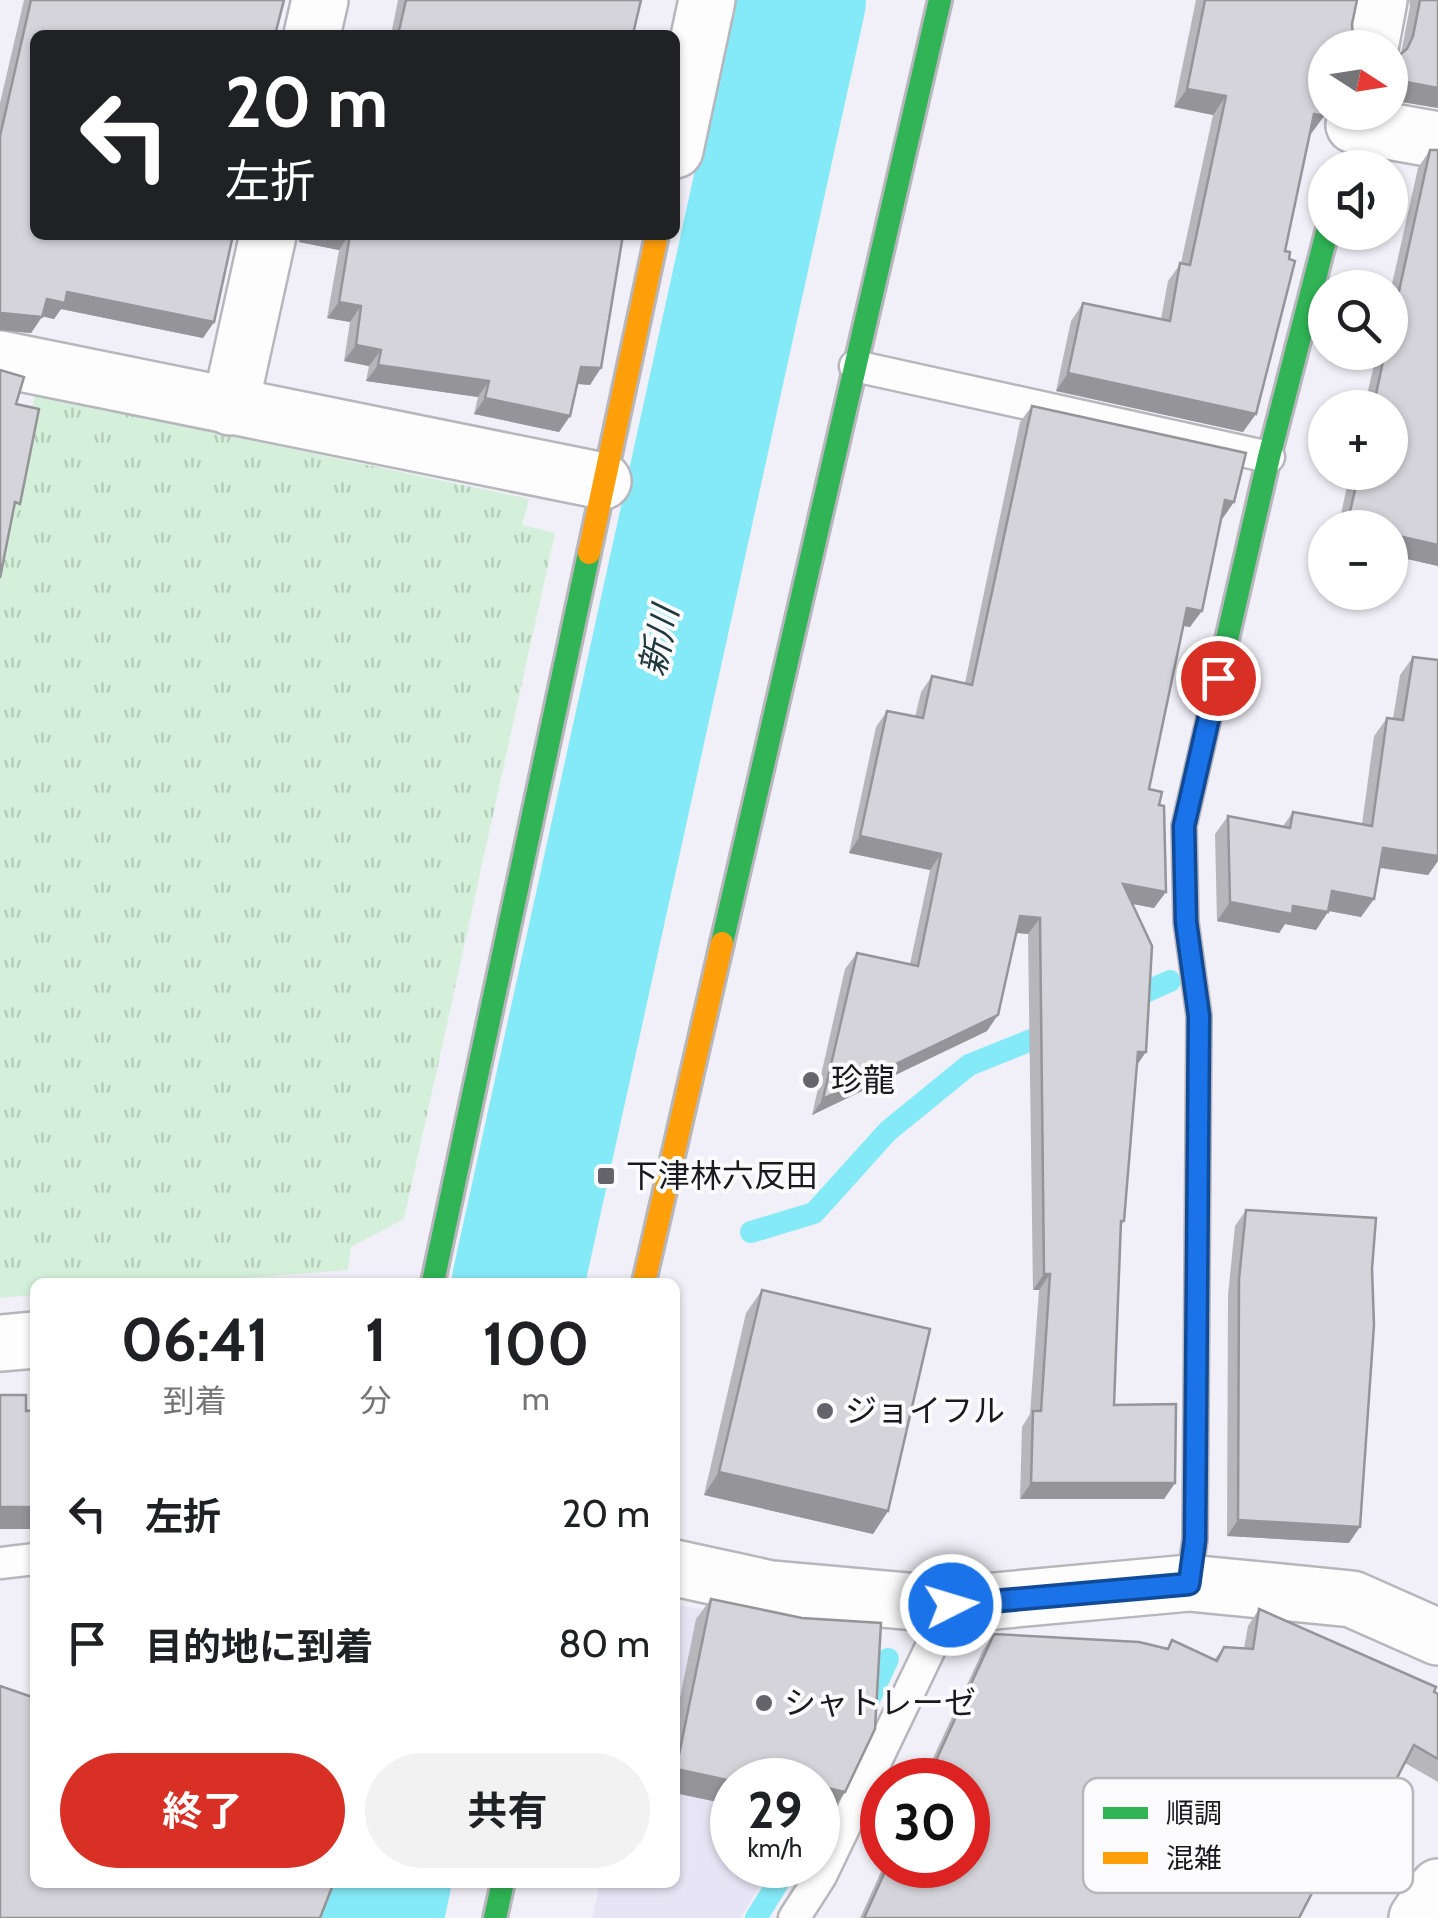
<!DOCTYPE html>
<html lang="ja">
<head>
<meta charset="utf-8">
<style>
  body { margin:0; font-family:Cabin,"Noto Sans JP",sans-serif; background:#f2f2f2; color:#202124; height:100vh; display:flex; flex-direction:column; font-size:38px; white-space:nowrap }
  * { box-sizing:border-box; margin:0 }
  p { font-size:32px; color:#757577 }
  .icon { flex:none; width:55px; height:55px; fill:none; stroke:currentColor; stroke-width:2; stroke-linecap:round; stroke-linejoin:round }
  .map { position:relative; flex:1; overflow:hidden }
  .details { position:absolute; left:30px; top:1278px; width:650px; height:610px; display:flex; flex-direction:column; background:#fff; border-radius:15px; box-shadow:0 2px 8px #0004 }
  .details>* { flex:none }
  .top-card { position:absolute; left:30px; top:30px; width:650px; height:210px; border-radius:15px; box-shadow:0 2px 8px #0004; background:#202124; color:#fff; overflow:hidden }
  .needle { width:65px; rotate:102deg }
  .controls { position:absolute; left:1308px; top:30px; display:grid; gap:20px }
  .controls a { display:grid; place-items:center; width:100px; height:100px; border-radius:50%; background:#fff; box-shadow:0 2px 8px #0004; font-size:50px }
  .speed { position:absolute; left:710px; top:1758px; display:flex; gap:20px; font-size:50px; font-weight:700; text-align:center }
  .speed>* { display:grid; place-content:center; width:130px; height:130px; border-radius:50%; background:#fff; box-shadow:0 2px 8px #0004; line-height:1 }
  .speed small { font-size:25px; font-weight:400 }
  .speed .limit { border:15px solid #d22; background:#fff; color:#111 }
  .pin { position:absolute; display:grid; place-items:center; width:85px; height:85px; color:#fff; margin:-42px; border:5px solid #fff; border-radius:50%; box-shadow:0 2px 10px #0007 }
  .me { position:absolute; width:110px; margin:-55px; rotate:85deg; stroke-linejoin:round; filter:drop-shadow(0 0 8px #0008) }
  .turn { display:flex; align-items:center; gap:35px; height:210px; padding:0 30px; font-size:45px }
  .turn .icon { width:130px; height:130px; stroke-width:2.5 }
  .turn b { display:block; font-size:70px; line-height:85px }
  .eta { display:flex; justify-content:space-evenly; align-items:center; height:170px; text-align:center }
  .eta b { font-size:60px; font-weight:700; line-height:70px }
  .cta { display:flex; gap:20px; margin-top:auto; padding:20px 30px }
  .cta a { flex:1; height:115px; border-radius:60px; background:#d93025; color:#fff; font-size:40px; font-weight:700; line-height:115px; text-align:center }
  .cta a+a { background:#f2f2f2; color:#202124 }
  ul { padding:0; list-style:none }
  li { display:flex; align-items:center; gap:30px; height:130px; padding:0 30px }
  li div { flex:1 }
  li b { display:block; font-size:38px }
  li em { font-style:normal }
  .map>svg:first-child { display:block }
</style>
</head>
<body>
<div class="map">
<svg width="1438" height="1918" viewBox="0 0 1438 1918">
  <defs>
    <pattern id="grass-tufts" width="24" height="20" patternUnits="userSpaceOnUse" patternTransform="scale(2.5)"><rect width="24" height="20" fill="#d4f0da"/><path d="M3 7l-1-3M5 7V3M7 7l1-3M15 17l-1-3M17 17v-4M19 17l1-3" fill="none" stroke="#b5cdbb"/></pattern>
  </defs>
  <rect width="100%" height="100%" fill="#f1f0f8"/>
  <!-- built -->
  <path fill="#e7e5f5" d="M675,1605l143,22 66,-1 -66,166v-12h-86v85h41l-33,53h-148l8,-35 75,-1z"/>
  <!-- grass -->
  <path fill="url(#grass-tufts)" d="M35,395l494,104 -7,26 33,8 -151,686 -53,28 -3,23 -156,12h-157v13l-35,3v-751z"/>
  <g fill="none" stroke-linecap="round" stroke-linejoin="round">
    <!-- stream -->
    <g stroke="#84eaf7" stroke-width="22">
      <path d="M1123,1002l47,-21"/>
      <path d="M751,1232l63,-19 74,-82 81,-66 87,-35"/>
      <path d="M866,1706l22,-47"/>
      <path d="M756,1918l33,-53"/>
    </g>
    <!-- river -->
    <g stroke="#84eaf7" stroke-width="132">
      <path d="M518,1282l282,-1282"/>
      <path d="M377,1918l8,-36"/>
    </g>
    <defs>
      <g id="lane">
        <path d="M855,366l414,91"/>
        <path d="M0,1563l35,-4"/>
        <path d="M794,1918l27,-42 130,-271"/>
      </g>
      <g id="street">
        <path d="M312,35l8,-35"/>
        <path d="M1370,48l9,-48"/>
        <path d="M1354,125l84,15"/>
        <path d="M675,150l32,-150"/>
        <path d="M0,359l603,122"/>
        <path d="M230,407l38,-172"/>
        <path d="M0,1343l35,-3"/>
        <path d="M675,1568l96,21 180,16 238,-22 163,16 86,38"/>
        <path d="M1417,1918l21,-31"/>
      </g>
      <g id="fast">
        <path d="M722,943l218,-943"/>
        <path d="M433,1282l156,-729"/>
        <path d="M1189,1583l6,-44 4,-523 -13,-94 -2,-96 85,-369 58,-225"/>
        <path d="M495,1918l8,-36"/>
      </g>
      <g id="slow">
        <path d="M589,553l68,-318"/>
        <path d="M644,1282l78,-339"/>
      </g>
    </defs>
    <!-- lane casing -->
    <use href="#lane" stroke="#b7b6bc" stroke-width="35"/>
    <!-- street casing -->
    <use href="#street" stroke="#b7b6bc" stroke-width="60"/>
    <!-- fast casing -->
    <use href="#fast" stroke="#b7b6bc" stroke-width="28"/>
    <!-- slow casing -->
    <use href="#slow" stroke="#b7b6bc" stroke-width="28"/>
    <!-- lane -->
    <use href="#lane" stroke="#fdfdfe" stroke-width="30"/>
    <!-- street -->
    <use href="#street" stroke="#fdfdfe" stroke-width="55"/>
    <!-- fast -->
    <use href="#fast" stroke="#30b455" stroke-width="22"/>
    <!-- slow -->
    <use href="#slow" stroke="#ff9f0a" stroke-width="22"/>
  </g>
  <!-- wall -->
  <g fill="#b7b6bb">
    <path d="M24,0h260l-249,35 179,287 -11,16 -142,-29 -7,10 -12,-3 -11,17 -31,-3v-227z"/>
    <path d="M398,0h243l-8,34 5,1h-247z"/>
    <path d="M1196,0h161l-32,48 -1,68 -14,18 -67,298 -187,-41 15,-70 12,-18 78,16 7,-38 13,-18 32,-148 -39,-8z"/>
    <path d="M1409,0h29v108l-48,-8v-41h4l7,-5 9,-48z"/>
    <path d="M1430,150h8v416l-48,-11v-27h-52l12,-56h40v-64h-26l13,-56h13v-59l28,-125z"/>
    <path d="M298,235h325l-33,150 -13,-1 -7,32 -11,16 -85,-18 4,-17 -112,-16 3,-15 -25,-5 6,-39 -23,-4 12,-68 -40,-8z"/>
    <path d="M1032,406l191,112h-2l-31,109 -7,-1 -34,163 10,16 -5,103 -21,-4 3,163 -12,154 -3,5 -7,179 61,78 -11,16h-144l2,-72 8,-13 9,-124h-6l-5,-356 -12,-1 -29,98 -175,84 33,-146 12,-16 53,11 20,-94 -81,-17 27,-126 11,-16 28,6 6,-25 11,-16 33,7 55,-261z"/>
    <path d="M1413,657l25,3v201l-10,14 -49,-7 -18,49 -33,-6 -12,19 -31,-6 -6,9 -62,-12 -2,-87 13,-18 55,10 10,-14 69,12 12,-88 13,-18 6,1 7,-44z"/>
    <path d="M1246,1210l103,333 -122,-7 1,-241 7,-69z"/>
    <path d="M762,1290l126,221 -15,23 -169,-39 42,-182z"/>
    <path d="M711,1599l91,19 79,5 -6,106 -30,63 -14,20 -13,-2v-30h-86v25l-57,-12v-71l21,-103z"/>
    <path d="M1259,1609l179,85v88l-33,-19 -49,94 -11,16 -18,-9 -28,54h-439l24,-53h84v-85h-45l60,-130 11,-16 173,15 5,-9 42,20 10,-13 20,1 4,-22z"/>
  </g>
  <!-- shaded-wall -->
  <g fill="#959499">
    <path d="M1390,79l48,9v20l-48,-8z"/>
    <path d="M1187,89l39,7 -13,19 -39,-8z"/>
    <path d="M1314,114l10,2 -13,18 -9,-2z"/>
    <path d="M303,235h46l-10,15 -40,-8z"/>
    <path d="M67,292l147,30 -11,16 -142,-29 -7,10 -18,-4 11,-16z"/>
    <path d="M339,302l22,4 -11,16 -23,-4z"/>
    <path d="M2,313l40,4 -11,16 -31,-3v-15z"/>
    <path d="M356,345l25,5 -12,16 -25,-5z"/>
    <path d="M378,365l111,16 -11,16 -112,-16z"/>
    <path d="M581,367l20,1 -11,17 -21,-2z"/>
    <path d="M1068,373l188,41 -13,18 -187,-41z"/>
    <path d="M485,398l85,18 -11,16 -85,-18z"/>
    <path d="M1225,500l9,2 -11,16 -9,-2z"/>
    <path d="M1390,534l48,11v21l-48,-11z"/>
    <path d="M1187,608l15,3 -12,16 -14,-3z"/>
    <path d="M860,836l81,18 -11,16 -81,-17z"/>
    <path d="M1383,848l55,8v5l-10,14 -58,-9z"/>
    <path d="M1123,884l43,8 -12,16 -42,-8z"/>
    <path d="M1332,891l42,8 -13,18 -42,-8z"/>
    <path d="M1230,902l63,4 35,6 -12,18 -31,-6 -6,9 -62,-12z"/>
    <path d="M1020,916l20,2 -12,16 -19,-2z"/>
    <path d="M998,1015l-11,16 -175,84 11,-16z"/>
    <path d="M1138,1052h8l-11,16z"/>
    <path d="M1044,1274h6l-11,16h-6z"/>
    <path d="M719,1472l169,39 -15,23 -169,-39z"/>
    <path d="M1031,1483h144l-11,16h-144z"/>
    <rect x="0" y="1507" width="35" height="22"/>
    <path d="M1238,1520l122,7 -11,16 -122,-7z"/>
    <path d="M676,1769l56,12v24l-57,-12z"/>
    <path d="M818,1786l27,6 -14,20 -13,-2z"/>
  </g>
  <!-- building -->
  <g fill="#d5d4da" stroke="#959499" stroke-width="2.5">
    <path d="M31,0h253l-9,35h-240v200h198l-19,87 -147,-30 -2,11 -18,-4 -5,18 -40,-4 -2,2v-179z"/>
    <path d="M406,0h235l-8,34 5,1h-240z"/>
    <path d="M1205,0h152l-5,24 1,15 5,9h-33v63l-1,5 -10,-2 -29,137 5,1 -1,7 6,2 -39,153 -188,-41 15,-70 87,18 10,-58 10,2 36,-169 -39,-7z"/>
    <path d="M1420,0h18v88l-48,-9v-20h4l13,-10 6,-13z"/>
    <path d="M1430,150h8v395l-48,-11v-6h-31l-12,-3 12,-53h31v-64h-17l12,-56h5v-20z"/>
    <path d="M350,235h273l-22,133 -20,-1 -11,49 -85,-18 4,-17 -111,-16 3,-15 -25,-5 5,-39 -22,-4z"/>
    <path d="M0,370l24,7 -8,27 23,5 -19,95 -5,-2 -15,76z"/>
    <path d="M1032,406l214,47 -12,49 -9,-2 -23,111 -15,-3 -38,181 13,3 -3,13 5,1 2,86 -43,-8 29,62 -6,106h-8l-14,169h-3l-7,184 62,-1 -1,79h-144l2,-72h8l9,-137h-6l-4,-356 -20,-2 -22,99 -175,84 34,-146 61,13 23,-112 -81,-18 27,-125 36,7 9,-42 40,9z"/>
    <path d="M1413,657l25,3v196l-55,-8 -9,51 -42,-8 -4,21 -35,-6 -1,8 -62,-12 -2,-86 62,12 3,-16 79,14 15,-108 16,2z"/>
    <path d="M1246,1210l130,8 -4,51 2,56 -14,202 -122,-7 1,-241z"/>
    <path d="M762,1290l168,39 -42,182 -169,-39z"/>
    <path d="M0,1395h26v16l9,-1v97h-35z"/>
    <path d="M711,1599l91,19 79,5 -6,106 -30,63 -27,-6v-6h-27l-9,-2v2l-50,1 -56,-12z"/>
    <path d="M1259,1609l177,78 -2,5 4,2v65l-24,-14 -58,112 -20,-10 -37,71h-435l24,-53h80v-85h-41l67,-146 145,8 29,7 4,-9 45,21 7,-14 29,2z"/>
    <path d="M0,1686l35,12v184h299l-14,36h-320z"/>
  </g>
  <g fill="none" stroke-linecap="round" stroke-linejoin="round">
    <defs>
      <path id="route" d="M951,1605l238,-21 6,-44 4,-524 -13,-94 -2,-96 34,-148"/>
    </defs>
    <!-- route casing -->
    <use href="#route" stroke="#114b97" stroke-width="25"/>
    <!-- route -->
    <use href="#route" stroke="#1a73e8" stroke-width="18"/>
  </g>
  <!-- markers -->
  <g fill="#65646a" stroke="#fbfbfe" stroke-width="4">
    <circle cx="811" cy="1080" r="10"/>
    <rect x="596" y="1166" width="20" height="20" rx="5"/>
    <circle cx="825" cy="1411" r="10"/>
    <circle cx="764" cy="1703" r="10"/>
  </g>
  <g text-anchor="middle" stroke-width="8" stroke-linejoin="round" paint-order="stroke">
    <!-- poi labels -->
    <g font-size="32" fill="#19191e" stroke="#fbfbfe" text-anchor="start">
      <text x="831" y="1091">珍龍</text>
      <text x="626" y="1187">下津林六反田</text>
      <text x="845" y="1422">ジョイフル</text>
      <text x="784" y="1714">シャトレーゼ</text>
    </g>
    <!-- water labels -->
    <g font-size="35" font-style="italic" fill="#20393c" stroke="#fbfbfe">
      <text transform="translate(659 641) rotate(-78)" y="12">新川</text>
    </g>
  </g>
  <!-- legend -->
  <rect x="1083" y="1778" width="330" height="115" rx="15" fill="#fbfbfe" stroke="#b7b7bb" stroke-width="2.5"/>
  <rect x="1103" y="1807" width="45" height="12" fill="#30b455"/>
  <rect x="1103" y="1852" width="45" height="12" fill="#ff9f0a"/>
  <g font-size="28" fill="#19191e">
    <text x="1166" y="1823">順調</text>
    <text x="1166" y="1868">混雑</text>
  </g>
</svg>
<div class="controls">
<a><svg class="needle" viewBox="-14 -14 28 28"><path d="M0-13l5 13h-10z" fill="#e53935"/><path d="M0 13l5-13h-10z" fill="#757577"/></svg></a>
<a><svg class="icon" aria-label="sound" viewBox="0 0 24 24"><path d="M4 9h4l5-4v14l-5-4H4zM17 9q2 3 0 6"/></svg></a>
<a><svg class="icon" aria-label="search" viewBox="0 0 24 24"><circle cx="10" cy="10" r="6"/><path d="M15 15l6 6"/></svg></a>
<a>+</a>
<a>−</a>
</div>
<div class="speed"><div>29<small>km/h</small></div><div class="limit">30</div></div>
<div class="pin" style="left:1218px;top:678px;background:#d93025"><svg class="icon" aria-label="arrive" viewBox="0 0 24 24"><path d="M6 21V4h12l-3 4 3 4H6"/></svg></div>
<svg class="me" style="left:951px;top:1605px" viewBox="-20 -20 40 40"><circle r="17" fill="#1a73e8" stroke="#fff" stroke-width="3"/><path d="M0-11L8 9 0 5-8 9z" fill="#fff"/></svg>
<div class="top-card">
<div class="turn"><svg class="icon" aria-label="left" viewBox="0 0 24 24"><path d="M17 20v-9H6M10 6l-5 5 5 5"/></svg><div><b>20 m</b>左折</div></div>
</div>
<section class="details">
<div class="eta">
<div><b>06:41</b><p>到着</p></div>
<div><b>1</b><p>分</p></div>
<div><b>100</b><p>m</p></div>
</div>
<ul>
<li><svg class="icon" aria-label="left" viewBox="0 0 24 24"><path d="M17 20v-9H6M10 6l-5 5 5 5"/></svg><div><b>左折</b></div><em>20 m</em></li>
<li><svg class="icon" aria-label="arrive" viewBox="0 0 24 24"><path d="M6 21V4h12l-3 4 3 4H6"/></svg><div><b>目的地に到着</b></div><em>80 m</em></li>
</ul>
<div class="cta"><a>終了</a><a>共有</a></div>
</section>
</div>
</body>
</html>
